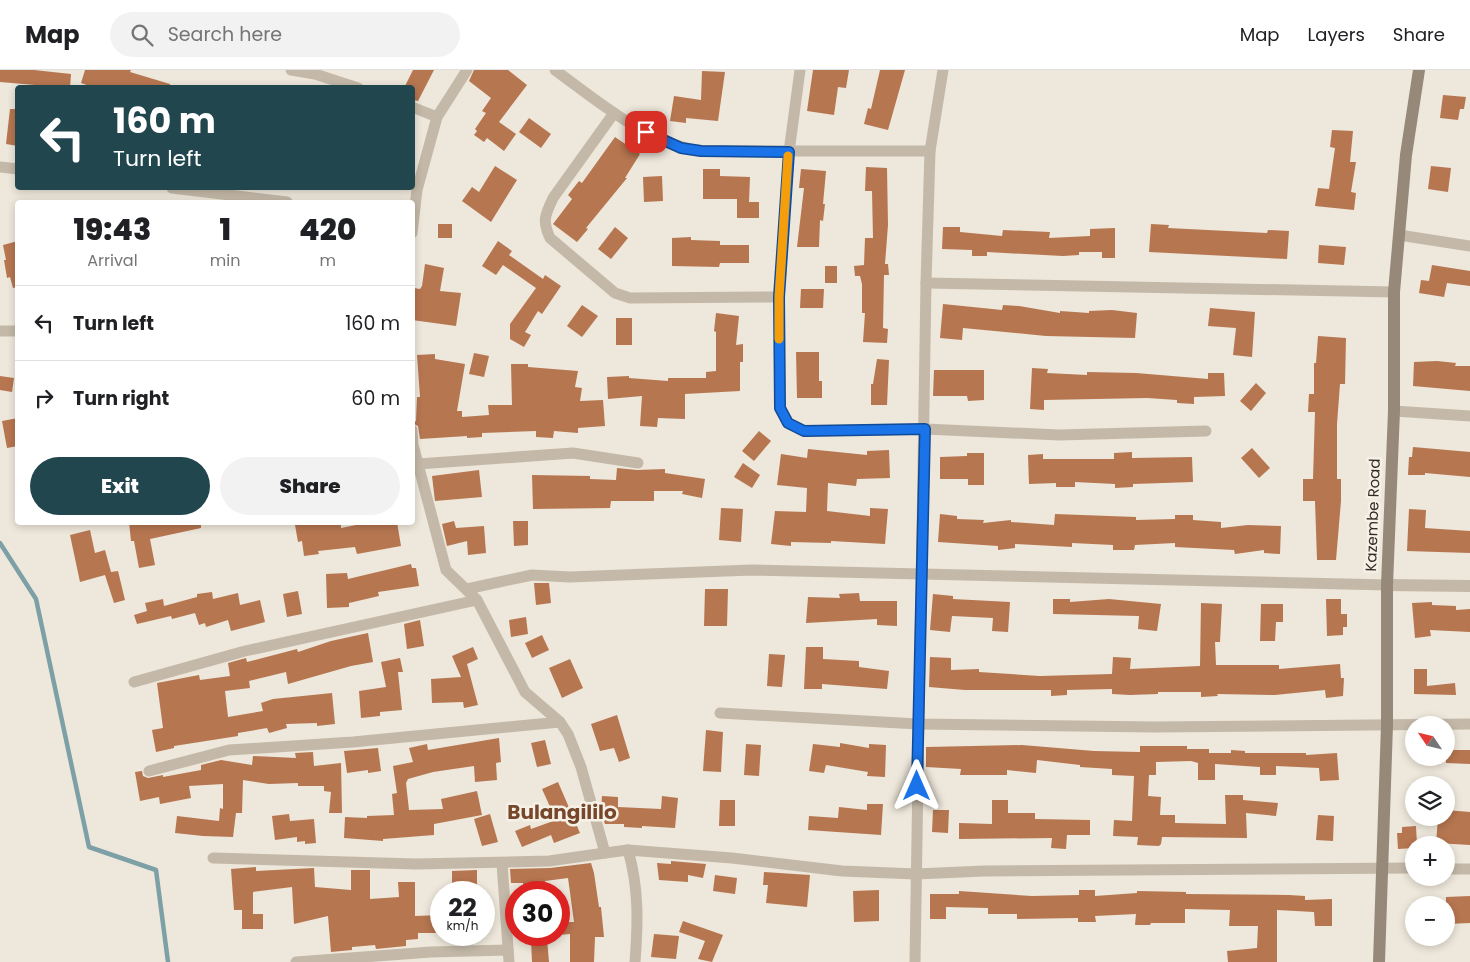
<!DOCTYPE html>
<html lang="en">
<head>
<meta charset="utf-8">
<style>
  body { margin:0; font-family:Poppins,sans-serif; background:#f2f2f2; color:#202124; height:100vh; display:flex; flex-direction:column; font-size:19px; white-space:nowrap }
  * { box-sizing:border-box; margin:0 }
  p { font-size:16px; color:#757577 }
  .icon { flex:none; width:28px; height:28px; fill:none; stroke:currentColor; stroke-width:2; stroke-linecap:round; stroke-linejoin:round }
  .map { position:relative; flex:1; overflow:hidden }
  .details { position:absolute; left:15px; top:130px; width:400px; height:325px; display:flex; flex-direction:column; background:#fff; border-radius:5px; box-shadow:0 2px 8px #0003 }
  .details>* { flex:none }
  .guide { position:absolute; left:15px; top:15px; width:400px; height:105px; border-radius:5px; box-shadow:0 2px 8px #0003; background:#22464e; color:#fff; overflow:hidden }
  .needle { width:32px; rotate:305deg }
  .fabs { position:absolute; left:1405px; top:646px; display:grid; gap:10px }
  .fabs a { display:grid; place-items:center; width:50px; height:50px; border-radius:50%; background:#fff; box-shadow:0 2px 8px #0003; font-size:25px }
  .speed { position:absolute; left:430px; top:811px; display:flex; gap:10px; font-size:25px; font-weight:700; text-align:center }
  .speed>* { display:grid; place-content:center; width:65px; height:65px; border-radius:50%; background:#fff; box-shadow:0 2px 8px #0003; line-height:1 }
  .speed small { font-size:12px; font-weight:400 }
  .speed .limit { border:8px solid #d22; background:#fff; color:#111 }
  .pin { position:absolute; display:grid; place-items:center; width:42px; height:42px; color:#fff; margin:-21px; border-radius:10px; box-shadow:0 2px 8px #0006 }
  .me { position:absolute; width:55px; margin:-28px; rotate:0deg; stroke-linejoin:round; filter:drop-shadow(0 0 4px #0008) }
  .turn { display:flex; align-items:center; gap:18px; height:105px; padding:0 15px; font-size:22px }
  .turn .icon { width:65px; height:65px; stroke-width:2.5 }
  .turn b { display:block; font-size:35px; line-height:42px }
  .eta { display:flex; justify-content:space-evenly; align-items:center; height:85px; text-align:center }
  .eta b { font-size:30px; font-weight:800; line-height:35px }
  .primary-button { display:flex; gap:10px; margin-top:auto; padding:10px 15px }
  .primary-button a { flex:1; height:58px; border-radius:30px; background:#22464e; color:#fff; font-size:20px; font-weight:800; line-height:58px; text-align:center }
  .primary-button a+a { background:#f2f2f2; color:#202124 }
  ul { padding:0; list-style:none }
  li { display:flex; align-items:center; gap:15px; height:75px; padding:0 15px; border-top:1px solid #e0e0e0 }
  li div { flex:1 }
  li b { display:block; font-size:19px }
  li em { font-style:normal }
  header { display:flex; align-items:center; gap:30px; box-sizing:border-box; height:70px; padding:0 25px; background:#fff; border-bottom:1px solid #e0e0e0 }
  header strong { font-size:24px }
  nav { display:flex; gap:28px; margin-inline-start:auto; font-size:18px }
  .search { width:350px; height:45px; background:#f2f2f2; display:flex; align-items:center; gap:12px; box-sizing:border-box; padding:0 18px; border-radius:28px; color:#757577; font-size:19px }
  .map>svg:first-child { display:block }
</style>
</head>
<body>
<header>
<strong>Map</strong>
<div class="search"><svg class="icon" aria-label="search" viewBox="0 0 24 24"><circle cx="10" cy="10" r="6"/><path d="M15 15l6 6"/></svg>Search here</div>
<nav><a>Map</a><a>Layers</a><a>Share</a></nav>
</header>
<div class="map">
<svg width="1470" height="892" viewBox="0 0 1470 892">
  <rect width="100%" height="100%" fill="#eee7db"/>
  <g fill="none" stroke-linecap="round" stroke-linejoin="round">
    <!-- stream -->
    <path stroke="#7da0a7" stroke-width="4.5" d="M0,473l36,56 53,248 67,23 12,92"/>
  </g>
  <!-- building -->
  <g fill="#b67650">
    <path d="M0,0h34l37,4 -1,14 -70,-6z"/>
    <path d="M85,0h46l-1,2 40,12v4h-75l-14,-5z"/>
    <path d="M413,0h21l-16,31 -6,-1v-12h-8z"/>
    <path d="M474,0h34l19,15 -28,37 17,12 -12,17 -17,-13 -3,4 -10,-7 3,-4 -2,-2 11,-16 -4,-2 9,-13 -22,-17z"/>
    <path d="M813,0h36l-3,18 -8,-1 -4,28 -27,-4z"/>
    <path d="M880,0h25l-17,60 -24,-6 4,-16 3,1z"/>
    <path d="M702,1l23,1 -7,49 -32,-3v5l-16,-2 4,-25 27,4z"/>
    <path d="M1443,25l23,2 -2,12h-4l-2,11 -18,-2z"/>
    <path d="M10,39h8v37l-12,-2z"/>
    <path d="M529,48l22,16 -10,14 -22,-16z"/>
    <path d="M1332,60l21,1 -3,31h6l-5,30 5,1 -2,17 -39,-4 3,-18 11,1 6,-41 -5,-1z"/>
    <path d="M615,67l25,17 -15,24h2l-41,50 2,1 -11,13 -24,-18 19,-25 -4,-4 11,-14 3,2z"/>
    <path d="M495,96l22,14 -26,42 -29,-21 10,-14 7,5z"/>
    <path d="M1431,96l20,2 -3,24 -20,-3z"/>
    <path d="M866,97l21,1 1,57 -3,39h3l1,11h-5l-1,53 5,1 -1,14 -24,-1 2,-29h-3v-29l-2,-8h-5l-1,-10 10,-1 1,-27h8l-1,-47h-7z"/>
    <path d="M703,99h17v7l30,1 -1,25h10v16h-22v-19h-34z"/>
    <path d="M801,99l25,2 -3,33h2l-2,17 -3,-1 -1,27h-22l7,-59h-5z"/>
    <path d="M662,106l1,25 -19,1 -1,-25z"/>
    <rect x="438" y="154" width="14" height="14"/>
    <path d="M1151,154l18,1 -1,3 99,5 1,-3 21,1 -2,28 -138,-7z"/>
    <path d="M615,157l13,11 -17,21 -13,-10z"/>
    <path d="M943,157h17v5l42,4 1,-6 47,2 -1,6 41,-2v-7l25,-1v30h-13v-6h-23v3l-16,1 -76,-4v4h-15v-6l-30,-1z"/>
    <path d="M691,167v3l29,1v4h29v18h-29l-1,4 -47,-1v-28z"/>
    <path d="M18,171v46l-5,1 -3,-11 -3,1 -3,-18h2l-3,-15z"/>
    <path d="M498,171l14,10 -3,4 34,24 2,-4 16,11 -19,28 -4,-3 -13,21 6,3 -7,12 -14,-8v-15l26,-36 -33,-23 -7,10 -14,-9z"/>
    <path d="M1319,175l27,2 -2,18 -26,-2z"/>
    <path d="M425,194l19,4 -4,23 21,2 -5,33 -44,-6 2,-32 6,1 2,-3z"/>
    <path d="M1432,195l38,6v15l-23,-3 -3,14 -25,-4 2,-13 8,1z"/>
    <rect x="825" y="196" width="12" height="17"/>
    <path d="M801,219h23l-1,19h-23z"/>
    <path d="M943,234l59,6 1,-5 16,1 41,7v-2l29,2v-2l23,-1 25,3 -2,25 -89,-2 -83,-8 -1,12 -22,-2z"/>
    <path d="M582,235l16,11 -16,21 -15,-11z"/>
    <path d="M1210,238l45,4 -3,45 -19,-2 3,-27 -28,-2z"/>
    <path d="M716,243l23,3 -3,29 7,-1v18h-3v29l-55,3v25l-27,-1 -1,9 -17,-1 2,-30 -34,3 -1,-22 22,-1v2l39,3v-3h38v-6l10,-1v-39l-2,-1z"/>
    <rect x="616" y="248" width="16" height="27"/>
    <path d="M1318,266l28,2 -1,46h-5l-3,40v55h4v22l-5,59h-19l-2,-59h-12v-22h10l2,-67h-7l1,-18h5v-31h2z"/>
    <path d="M796,282h23v29h3v17h-25z"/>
    <path d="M474,283l15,3 -5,21 -15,-3z"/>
    <path d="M435,284v5l30,5 -8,47h5v6l27,-2 -1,-10h24l-1,-41h17v3l50,4 -3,16 7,1 -2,13 23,-1 2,26 -27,2v5l-24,-2 -1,7 -17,-1v-6l-54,2v4l-15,1v-2l-47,3 -2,-13 -6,-3 4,-2 1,-24h3l-3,-42z"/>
    <path d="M877,289l12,1 -2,45h-16v-21h2z"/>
    <path d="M1437,291l19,2 -1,3h15v25l-57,-5 1,-24z"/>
    <path d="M1032,298l16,1 -1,4 40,2v-3l49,1 72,6v-6h16l1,23 -31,1v7l-17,-1v-3l-30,-2 -103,2v10l-14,-1z"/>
    <path d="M934,300h50v30l-16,1 -1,-5h-34z"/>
    <path d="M0,306l14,2 -2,14 -12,-2z"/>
    <path d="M1256,313l10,10 -15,18 -11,-10z"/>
    <path d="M18,348v28l-11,2 -5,-27z"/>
    <path d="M759,361l12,10 -17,20 -12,-10z"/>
    <path d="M1413,377l57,5v25l-45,-4v2h-17l1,-18h3z"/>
    <path d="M1252,378l18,20 -11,10 -18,-20z"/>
    <path d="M808,379l59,6v-4l22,-1 1,28 -33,1 -1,7 -28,-3 -1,28 43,5v-8l18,1 -3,35 -54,-3v2l-40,-1v4l-20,-2 4,-33 31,1 1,-24 -30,-3 4,-31 26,4z"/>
    <path d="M1132,382v6l60,-1 1,25 -60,2v3l-18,1v-4l-40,-2v5h-19v-4l-27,1 -1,-29 15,-1v5h71v-6z"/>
    <path d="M967,383h17v32h-16v-6h-28v-22l27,-1z"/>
    <path d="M743,393l17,12 -8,13 -18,-11z"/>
    <path d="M617,398l20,2 28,-1v4l40,6 -3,19 -20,-4 1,-3h-29v10h-43l-1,7 -77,1 -1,-34 58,1v3l26,1z"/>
    <path d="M479,400l3,27 -47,4 -3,-25z"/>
    <path d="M721,438l22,1 -2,33 -22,-2z"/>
    <path d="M1409,439l17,1 -1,18 45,3v22l-63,-2z"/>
    <path d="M940,444l17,2v3l27,1 -1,3 28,-3v2l43,3 1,-11 81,3v3l39,-1v-4h18v5l28,2v6l27,-3 33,1 -1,28 -16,-1v-3l-29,4 -1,-4 -59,-3v-4l-40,2 -1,5h-21v-5l-41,-2v4l-57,-3v4l-17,2v-4l-60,-4z"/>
    <path d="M454,451l2,7 28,-2 2,27 -18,2 -1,-14 -20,5 -5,-22z"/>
    <path d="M513,451h15v24l-14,1z"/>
    <path d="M129,452h72v6l-51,11 5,26 -16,3 -5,-27h-3z"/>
    <path d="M306,452h35v6l30,-6h26l4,24 -44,8 -2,-7 -37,4 1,3 -15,2 -2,-15 -4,1 -3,-17z"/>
    <path d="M90,460l5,23 10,-3 6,22 7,-1 7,29 -11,3 -9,-28 -25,7 -10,-47z"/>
    <path d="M411,494l1,4h4l3,18 -41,6 1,4 -30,7v4l-22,1 -1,-34 21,-1 1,6z"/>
    <path d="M534,513h15l2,20 -15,2z"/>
    <path d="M705,519h23l-1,37h-23z"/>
    <path d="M298,521l4,23 -15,3 -4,-23z"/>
    <path d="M212,522l1,7 25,-6 2,12 20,-5 5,22 -34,9 -3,-11 -22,7 -1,-4 -6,2 -4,-12 -23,6 -1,-3 -34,8 -3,-9 13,-4 -2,-8 18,-4 1,7 33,-9v-3z"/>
    <path d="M859,523l1,8h37v25l-20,-1v-6l-71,4 2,-26 32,1 -1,-4z"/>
    <path d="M933,524l20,2v3l57,3 -2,30 -16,-1 1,-13 -41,-2 -2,16 -20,-2z"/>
    <path d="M1053,529h17v3l39,-3 52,5 -4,27 -19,-2 1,-13 -86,-2z"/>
    <path d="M1326,529h15v15h6v13h-4v8l-16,1z"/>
    <path d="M1432,532v3l24,1v4l14,-1v23l-40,-2 1,6 -16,2 -3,-35z"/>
    <path d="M1201,533l21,1 -2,38h-5l1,23h63v4l61,-5 1,14h3l-1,18 -17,2 -1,-8 -50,5 -58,-1 1,2 -17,1v-5h-43v2l-28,1 -18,-1v-5l-45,1v5l-16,1v-6h-86l-36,-3 1,-30 21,1v12l28,-1v3l61,4 72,-2 1,-17 18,1 -1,11 70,-3z"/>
    <path d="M1261,534h22v18h-7l-1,19h-15z"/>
    <path d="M526,547l2,17 -17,3 -2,-17z"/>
    <path d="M420,550l4,26 -17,3 -3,-25z"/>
    <path d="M368,563l5,29 -22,4 -63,18 -2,-12 -37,9 1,7 -25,3 3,26 35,-6 -2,-8 12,-4 59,-6 3,31 -18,2v-3l-31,1 1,4 -18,5 -2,-5 -29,5v3l-64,10v2l-18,4 -4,-22 11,-2 -6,-45 42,-8 1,5 30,-4 -2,-13 18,-5 1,4 50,-13 1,3 33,-11z"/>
    <path d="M542,565l7,15 -17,8 -7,-15z"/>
    <path d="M473,577l5,12 -11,5 11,41 -14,3 -1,-6 -31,1 -1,-24 30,-2 -9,-21z"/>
    <path d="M806,577h17v12l36,2v6l30,4 -2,18 -65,-5v5h-18z"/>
    <path d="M769,584l16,1 -3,32 -15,-1z"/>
    <path d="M400,588l3,14h-5l4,38 -22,2v4l-19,2 -2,-27 27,-4 -5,-25z"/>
    <path d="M570,589l13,29 -21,10 -13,-30z"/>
    <path d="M1414,599h13v17l28,-3 1,12 -42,-1z"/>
    <path d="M617,645l13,43 -11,4 -5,-14 -14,3 -9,-27z"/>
    <path d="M706,660l17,2 -2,40 -18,-1z"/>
    <path d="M499,668l2,24 -5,1 1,17 -22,2 -1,-16 -41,6 -25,7 -2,4 3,27 34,-1 -2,-10 36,-8 5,24 -48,9v11l-51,4v2l-39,-3 1,-21 22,1v-2l27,-1 -2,-21 5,-1 -4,-27 20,-4 -4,-14 18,-4 1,6z"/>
    <path d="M545,670l6,24 -14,3 -6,-24z"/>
    <path d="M840,673l29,5v-4l17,1 -1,32 -18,-1 1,-4 -42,-7 -2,8 -15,-2 4,-27 27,3z"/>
    <path d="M746,674l15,1 -2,31 -15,-1z"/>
    <path d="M1022,675l72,6 46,1v-6h47v3h22v4h22v-3l14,1v2h61v2l31,-2 2,27 -19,1 -1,-13 -43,-2v9h-16v-8l-45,-3v16h-17v-17l-7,-2 -35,1v13h-7l-1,21 13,1 -1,18h15v8l51,1 -1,-29h18v5l35,3 -2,13 -30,-3 1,25 -85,-1 -1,7 -2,2 -22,-1 1,-8 -25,-1 1,-16 18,1 2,-45 -22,-1v-6l-32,-2v-2l-43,-5 -1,13 -29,-3v5h-47l1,-6 -35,-2v-20z"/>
    <path d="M378,678l3,23 -13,2v-3l-21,3 -3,-22z"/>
    <path d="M1446,680h24v14l-24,-1z"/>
    <path d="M313,682l1,14 27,-3 1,50h-13l2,-21 -7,-1v-5h-26v-3l-29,1 -26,-4 -1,33h-6l-3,24 -30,-1 -28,-3 2,-17 42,5 1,-13 3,1v-25l-34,2 2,12 -31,6 -1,-7 -19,4 -5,-29 7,-1 1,5 5,2 15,-3v2l38,-7v-5l20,-5 31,5 1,-9 43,2 -1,-5z"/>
    <path d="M558,712l22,51 -26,10 -3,-8 -29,12 -7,-16 15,-6 1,4 25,-9 -14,-31z"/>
    <path d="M602,726l16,1v10l43,2 1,-13 16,2 -3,30 -33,-2v2l-18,-1v-3h-19l-4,-12z"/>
    <path d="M720,730h15v26h-16z"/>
    <path d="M992,730h16v13h27v6l55,1v15h-23l-1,14 -15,-1 1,-10 -93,1v-16l33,1z"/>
    <path d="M867,734h16l-2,31 -73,-5 1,-14 29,2 1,-11 28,3z"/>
    <path d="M933,740h16l-1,23 -16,-1z"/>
    <path d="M1446,740l24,2v33l-34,-2 2,-25h8z"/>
    <path d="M289,744l1,7 24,-2 2,24 -11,1v-3l-8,1v-5l-22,3 -3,-24z"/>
    <path d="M490,744l8,28 -16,4 -8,-27z"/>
    <path d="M1318,745l16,1 -1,25 -17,-1z"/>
    <path d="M1416,756l1,19h-3v3l-16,1 -1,-16h5v-6z"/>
    <path d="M671,791l35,3 -3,14 -15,-3v7l-29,-2 -2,-17 14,1z"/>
    <path d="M591,793l3,10 5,34h2l3,30h-9l-1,25h-24v-28l-11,1v-13h15l-6,-44 -23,3 1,11h-23v-9h-12l-1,-14 40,-1z"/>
    <path d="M256,797v4l58,-3 1,19 36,3v-20h19v29l29,-2 -1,-15h17v34l26,-1v18h-23v6l-12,1v6l-30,3 -1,-4 -23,2v3l-21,2 -3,-36 -34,8 -2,-37 -39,5v22h10v15h-21v-19h-8l-3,-41z"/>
    <path d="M477,800v22h-25v-21z"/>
    <path d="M764,802l46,3 -3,32 -41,-4 2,-18h-5z"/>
    <path d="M715,805l22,3 -2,16 -22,-3z"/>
    <path d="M879,820v31l-25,1 -1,-31z"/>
    <path d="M1079,820h16v6l42,-3v-2l49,1v2l103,1 16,1v4l27,-1v27h-17l-1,-14 -37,-2v52h-49l-1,-11 30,-3 1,-22h-29l1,-16 -45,-1v14h-34l-1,2h-15l1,-11 -41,2 1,6h-18v-4l-61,1v-5h-29v-6l-42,-1v12h-16v-25h29v-3l73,5 47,-1z"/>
    <path d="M1470,826v27l-24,1v-27z"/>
    <path d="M683,851l40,14 -11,27 -14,-3 7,-18 -26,-9z"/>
    <path d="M654,864l25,2 -3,23 -25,-2z"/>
    <path d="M547,869l2,23h-17l-1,-22z"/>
  </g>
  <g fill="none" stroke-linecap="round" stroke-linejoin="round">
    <!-- minor -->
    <g stroke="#c4b9a8" stroke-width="11">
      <path d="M291,0l24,4 43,14"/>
      <path d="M555,0c45,33 90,72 146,81h229"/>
      <path d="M800,0l-11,82 -10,145 1,111 8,15 17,8 120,-2 134,6 147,-4"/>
      <path d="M412,37l25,10"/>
      <path d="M614,43l-61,85c-8,17 -11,23 -3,40l65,55 15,5 149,-1"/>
      <path d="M0,97l18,2"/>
      <path d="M172,118l115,14"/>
      <path d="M412,163l5,-43 20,-73 30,-47"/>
      <path d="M1399,165l71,11"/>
      <path d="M926,213l468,9"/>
      <path d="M0,261h18"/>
      <path d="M1394,341l76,5"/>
      <path d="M412,360l1,15 33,125 31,30 48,92 35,30 8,12 13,33 24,86 23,-3c11,38 10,73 7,112"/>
      <path d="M418,394l155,-11 65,10"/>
      <path d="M467,519l65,-14 38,2 182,-7 635,15"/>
      <path d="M134,612l111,-31 232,-51"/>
      <path d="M720,643l198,11 236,3 316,-3"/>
      <path d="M149,701l80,-21 124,-8 207,-20"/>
      <path d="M628,780l104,8 110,13 74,3 68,-3 430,-3"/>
      <path d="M213,788l203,6 133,-3 56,-8"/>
      <path d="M502,793l7,99"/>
      <path d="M1446,799h24"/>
      <path d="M296,892l135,-10 77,-2"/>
      <path d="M915,892l11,-679 4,-132 13,-81"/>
    </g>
    <!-- tertiary -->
    <path stroke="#c4b9a8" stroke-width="12" d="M1387,515l83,1"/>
    <!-- secondary -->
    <path stroke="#97897a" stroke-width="12" d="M1379,892l8,-237v-140l7,-174v-119l12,-137 13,-85"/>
  </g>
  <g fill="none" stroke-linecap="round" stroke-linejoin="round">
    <defs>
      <path id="route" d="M646,62l35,16 20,3 88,1 -10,145 1,111 8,15 16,8 121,-2 -8,357"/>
    </defs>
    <!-- route casing -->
    <use href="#route" stroke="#114b97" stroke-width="12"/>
    <!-- route -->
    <use href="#route" stroke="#1a73e8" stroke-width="9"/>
    <!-- slow -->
    <path stroke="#f59e0b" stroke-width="9" d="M779,269v-42l9,-141"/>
  </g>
  <g text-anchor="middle" stroke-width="5" stroke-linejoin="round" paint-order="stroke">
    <!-- street labels -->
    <g font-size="15" fill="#322c27" stroke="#f6f1e6">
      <text transform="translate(1373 445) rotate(-88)" y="5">Kazembe Road</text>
    </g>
    <!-- district labels -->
    <g font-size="20" font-weight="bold" fill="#77472b" stroke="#f6f1e6">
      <text x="562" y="749">Bulangililo</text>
    </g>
  </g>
</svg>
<div class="fabs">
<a><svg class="needle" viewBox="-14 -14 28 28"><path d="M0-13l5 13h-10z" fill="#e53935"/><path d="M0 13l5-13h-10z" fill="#757577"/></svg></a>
<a><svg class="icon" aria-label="layers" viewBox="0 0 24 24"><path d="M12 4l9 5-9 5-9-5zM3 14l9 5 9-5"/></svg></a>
<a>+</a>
<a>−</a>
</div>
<div class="speed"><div>22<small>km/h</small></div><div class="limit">30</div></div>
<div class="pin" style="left:646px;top:62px;background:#d93025"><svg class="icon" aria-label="arrive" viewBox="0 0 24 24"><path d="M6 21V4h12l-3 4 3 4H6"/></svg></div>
<svg class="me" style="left:917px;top:716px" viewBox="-20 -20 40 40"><path d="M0-17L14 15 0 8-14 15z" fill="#1a73e8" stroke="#fff" stroke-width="4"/></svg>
<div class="guide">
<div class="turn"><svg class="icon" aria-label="left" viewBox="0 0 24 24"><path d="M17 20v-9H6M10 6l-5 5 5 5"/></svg><div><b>160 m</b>Turn left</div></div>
</div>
<section class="details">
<div class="eta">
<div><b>19:43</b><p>Arrival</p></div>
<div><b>1</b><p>min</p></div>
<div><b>420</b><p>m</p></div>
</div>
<ul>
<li><svg class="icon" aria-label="left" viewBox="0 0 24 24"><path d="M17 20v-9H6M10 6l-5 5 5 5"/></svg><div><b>Turn left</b></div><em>160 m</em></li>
<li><svg class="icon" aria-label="right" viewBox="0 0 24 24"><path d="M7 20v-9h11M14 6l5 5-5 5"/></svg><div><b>Turn right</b></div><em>60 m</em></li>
</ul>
<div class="primary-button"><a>Exit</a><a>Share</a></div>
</section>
</div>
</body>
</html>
